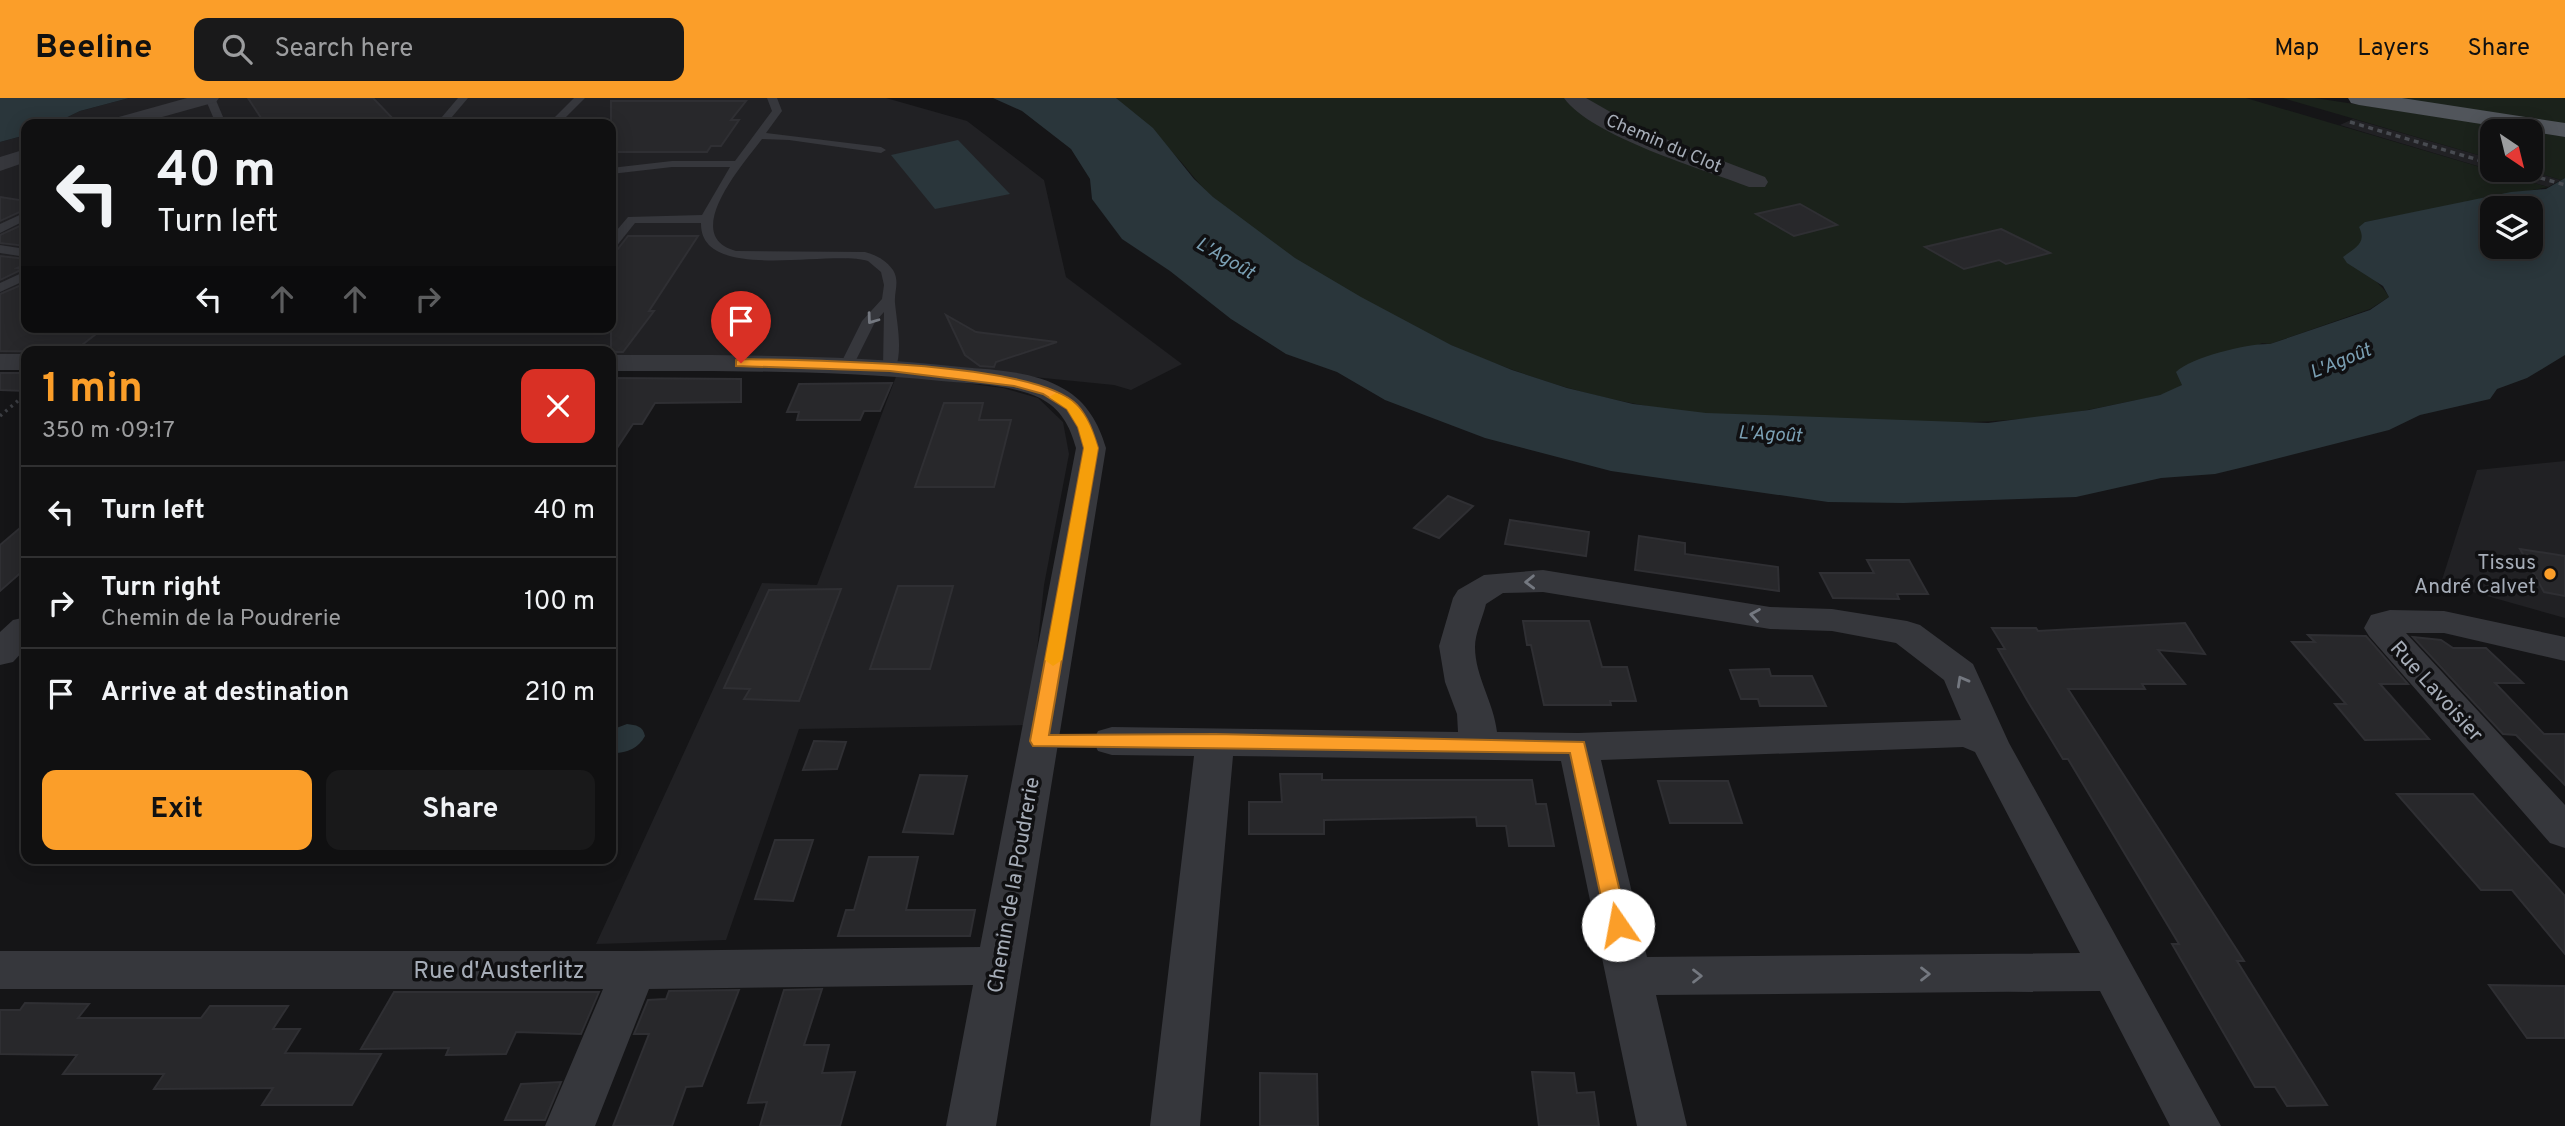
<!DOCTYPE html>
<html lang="en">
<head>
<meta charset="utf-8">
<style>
  body { margin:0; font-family:Overpass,sans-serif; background:#19191a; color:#f1f3f6; height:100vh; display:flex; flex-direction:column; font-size:26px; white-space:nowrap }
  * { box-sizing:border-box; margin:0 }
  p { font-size:23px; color:#9c9d9f }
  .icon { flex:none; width:38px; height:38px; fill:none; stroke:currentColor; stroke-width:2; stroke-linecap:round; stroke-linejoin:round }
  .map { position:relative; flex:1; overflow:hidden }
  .details { position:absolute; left:21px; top:248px; width:595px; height:518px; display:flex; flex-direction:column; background:#101011; border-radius:14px; box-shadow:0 4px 18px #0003,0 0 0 2px #303031 }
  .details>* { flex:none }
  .top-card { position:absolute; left:21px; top:21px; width:595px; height:214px; border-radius:14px; box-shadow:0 4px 18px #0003,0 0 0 2px #303031; background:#101011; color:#f1f3f6; overflow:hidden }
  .needle { width:46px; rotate:145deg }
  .controls { position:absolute; left:2480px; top:21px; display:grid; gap:14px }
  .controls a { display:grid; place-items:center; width:63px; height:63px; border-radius:14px; background:#101011; box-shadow:0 4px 18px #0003,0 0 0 2px #303031; font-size:35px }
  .pin { position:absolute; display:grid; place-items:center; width:60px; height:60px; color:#fff; margin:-72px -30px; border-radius:50% 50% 50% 0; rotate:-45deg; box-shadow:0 0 7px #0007 }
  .pin .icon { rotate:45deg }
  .me { position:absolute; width:77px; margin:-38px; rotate:348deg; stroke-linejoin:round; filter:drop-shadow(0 0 5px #0008) }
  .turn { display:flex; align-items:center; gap:24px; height:147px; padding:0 21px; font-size:32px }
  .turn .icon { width:91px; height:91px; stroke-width:2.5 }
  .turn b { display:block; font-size:49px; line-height:60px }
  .lanes { display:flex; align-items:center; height:66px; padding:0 21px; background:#0003; justify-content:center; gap:35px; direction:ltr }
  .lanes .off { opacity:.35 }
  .round { display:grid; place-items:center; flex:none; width:74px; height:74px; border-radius:14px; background:#19191a }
  .overview { display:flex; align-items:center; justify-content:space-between; height:119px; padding:0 21px }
  h1 { font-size:42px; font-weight:700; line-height:52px; color:#fb9e29 }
  .button { display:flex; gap:14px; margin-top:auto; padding:14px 21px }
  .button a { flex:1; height:80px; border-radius:14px; background:#fb9e29; color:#111; font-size:28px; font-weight:700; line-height:80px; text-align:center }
  .button a+a { background:#19191a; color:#f1f3f6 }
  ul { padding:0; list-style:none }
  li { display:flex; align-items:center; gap:21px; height:91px; padding:0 21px; border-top:2px solid #303031 }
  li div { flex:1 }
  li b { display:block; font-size:26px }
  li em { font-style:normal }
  header { display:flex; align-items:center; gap:42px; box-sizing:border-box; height:98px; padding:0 35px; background:#fb9e29; color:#111 }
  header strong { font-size:33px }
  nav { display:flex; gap:38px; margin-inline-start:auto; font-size:24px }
  .search { width:490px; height:63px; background:#19191a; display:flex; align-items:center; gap:18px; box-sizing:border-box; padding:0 24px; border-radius:14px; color:#9c9d9f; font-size:26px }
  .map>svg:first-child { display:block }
</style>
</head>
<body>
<header>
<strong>Beeline</strong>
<div class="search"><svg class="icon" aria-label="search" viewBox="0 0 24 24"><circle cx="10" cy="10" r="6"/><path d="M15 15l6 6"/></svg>Search here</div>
<nav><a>Map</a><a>Layers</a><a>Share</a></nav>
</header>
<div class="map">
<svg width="2565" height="1028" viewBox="0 0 2565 1028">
  <rect width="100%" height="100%" fill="#151517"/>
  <!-- built -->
  <g fill="#212124">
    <path d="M129,0h757l81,23 77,59 22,97 116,87 -51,26 -17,-5 -213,-21 -290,-1v-11h-585v11l-26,-1v-220l26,-7v192h585v-203h-558l27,-13z"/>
    <path d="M2353,21l139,40v11h36l33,10 -13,7 -208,-62z"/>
    <path d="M897,276l106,14 35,10 25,24 6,32 -25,131 -15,140 -230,4 -73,211 -130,4 166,-361 55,2z"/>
    <path d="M2565,363v157l-124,-35 36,-113z"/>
  </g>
  <!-- green -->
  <g fill="#1b221b">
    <path d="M1116,0h1130l302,89 -183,35c-2,17 -4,44 9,57 6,7 10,9 15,18l-19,12 -100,35 -8,-1 -80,38v4c-16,11 -36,13 -55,17 -70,16 -138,22 -209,20 -94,-3 -195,0 -287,-19 -151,-30 -298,-107 -417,-205 -12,-10 -21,-22 -31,-34 -21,-24 -45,-44 -67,-66z"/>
    <path d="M2283,0h32l215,33h-38v28z"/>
    <path d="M2393,0h172v26z"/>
    <path d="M2530,33l35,6v41l-4,2 -33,-10h2z"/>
  </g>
  <!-- water -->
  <g fill="#2a363b" fill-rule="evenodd">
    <path d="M0,0h129l-49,13 -27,13h-27v11l-26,7z"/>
    <path d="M993,0h123l37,30 41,51 19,18 82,61 66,39 90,48 61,25 55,18 66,16 73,9 282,10 101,-13 71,-15 22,-10 -6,-13c15,-15 74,-29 94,-28l100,-34 19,-13 -6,-11 -36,-23 -4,-6c13,-10 24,-14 16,-30l6,-5 146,-30 35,-3 19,-11v177l-38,23 -30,11 -7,10 -70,16 -31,15 -145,37 -29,7 -54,4 -85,19 -173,6 -75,-1 -217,-31 -126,-33 -100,-38 -48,-28 -51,-18 -55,-35 -61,-48 -48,-32 -30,-40 -2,-20 -19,-30 -49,-38zM2530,110v39h-38v-39z"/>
    <path d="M958,42l52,54 -75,15 -44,-54z"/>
    <path d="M627,626c9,1 16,2 18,12 -7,13 -20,18 -34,17v-23z"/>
  </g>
  <!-- building -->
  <g fill="#28282b" stroke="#2f2f33" stroke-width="2">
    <path d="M248,0h125l25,26h-133z"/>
    <path d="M611,3h135l-15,19h8l-18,26h-10l-4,6h-96z"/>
    <path d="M0,99l26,4v8l-26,12z"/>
    <path d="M1800,106l37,21 -43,11 -38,-22z"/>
    <path d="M26,125v23l-26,-3v-8z"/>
    <path d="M2001,131l49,24 -44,11 -7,-4 -35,9 -39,-22z"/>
    <path d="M628,138h70l-49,75h5l-31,41h-12v-101l6,-1z"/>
    <path d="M0,158l26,3v5l-9,4 6,1 -23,11z"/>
    <path d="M26,185v44h79l-32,25 -73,-1v-57z"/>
    <path d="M946,217l30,17 81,10 -61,20 -2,5 -14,-1 -15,-11z"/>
    <path d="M0,275h26v18l-26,-1z"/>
    <path d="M611,280l130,1v23l-86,1 -13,21h-9l-22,33z"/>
    <path d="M892,285l-12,28h-16l-4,9h-63l2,-8h-12l12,-28z"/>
    <path d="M944,305h39l-4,17h32l-17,67h-79z"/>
    <path d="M1448,398l25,10 -34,32 -25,-10z"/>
    <path d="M1510,422l79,12 -3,24 -81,-12z"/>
    <path d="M26,425v45l-26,23v-46z"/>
    <path d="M1639,438l46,7v11l93,13 1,24 -144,-21z"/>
    <path d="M2520,451l45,7v40l-21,-4z"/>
    <path d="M1867,462h42l19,34h-31l2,5 -66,-1 -13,-25h54z"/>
    <path d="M898,488h55l-23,83h-60z"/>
    <path d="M841,491l-42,112 -55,-2 6,-10 -26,-1 45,-98z"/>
    <path d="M1523,523h66l13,46h25l9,34h-26l1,4h-67l-13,-60h-4z"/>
    <path d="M2185,525l20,31 -47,-4 27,34h-43l3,5h-77l176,272h-7l90,144 -40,1 -12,-19h-20l-83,-143h7l-111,-185h-5l-36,-59 -29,-51h7l-13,-21h44l2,3z"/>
    <path d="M2308,537l58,1 42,48h-28l49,55 -64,1 -30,-36h11l-54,-62h23z"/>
    <path d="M2413,539l28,3 12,8h33l37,35h-28l49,51h21v51l-49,-50 -13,-1z"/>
    <path d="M1769,571l2,7h41l14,30h-66l-2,-7h-17l-11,-29z"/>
    <path d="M814,643l32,1 -9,27 -34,1z"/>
    <path d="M1280,676h42v6h210l4,24h10l8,42h-45l-3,-20h-29l-1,-9 -152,3v14h-75v-32h33z"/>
    <path d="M920,677l47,1 -14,58 -50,-2z"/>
    <path d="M1658,683h70l14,42h-72z"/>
    <path d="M2397,696h76l92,102v58l-53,-64h-31z"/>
    <path d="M775,742h38l-20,61 -38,-2z"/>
    <path d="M869,759h49l-12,53h69l-5,26h-132l8,-26h8z"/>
    <path d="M2489,887l76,1v52h-38z"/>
    <path d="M822,891l-18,56h25l-7,28 33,-1 -15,54h-80l7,-24 -19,1 36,-113z"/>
    <path d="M739,892l-37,96 -16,1 -14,39h-59l36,-92h-15l14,-34 18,-1 3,-8z"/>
    <path d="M394,894h205l-18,42 -65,-2 -10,22 -60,1 3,-7 -88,1z"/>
    <path d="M25,905l64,1 -11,14h123l9,-12h78l-15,23h27l-15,24 96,1 -29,51h-90l11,-17 -119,1 10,-15h-101l14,-19 -77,-1v-44h20z"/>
    <path d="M1532,974l42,1 3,20 17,-1 5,34h-60z"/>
    <path d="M1260,975l57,1 1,52h-58z"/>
    <path d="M561,984l-16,38h-40l16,-36z"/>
  </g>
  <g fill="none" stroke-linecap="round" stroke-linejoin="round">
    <!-- path -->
    <path stroke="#3c3e43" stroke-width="3.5" stroke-dasharray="2.5 4.5" stroke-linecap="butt" d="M0,318l26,-22"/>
    <!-- service -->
    <g fill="#36373c" fill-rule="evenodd">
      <path d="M205,0h10l11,26h-10z"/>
      <path d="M458,0h10l-22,26h-10z"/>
      <path d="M574,0h11l-26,26h-11z"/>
      <path d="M767,0h10l5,13 -16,22 115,14 5,3 -5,3 -92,-13 -27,-1c-18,24 -83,97 -26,112l129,1c11,3 21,8 28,18 7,12 1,21 2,33 2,21 8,47 0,67h-10l-2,-3 1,-55 -9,10 -23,46 -5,1 -7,-4 22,-44 20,-22 2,-14 -3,-13 -13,-11c-38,-12 -168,23 -167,-38h-66l-20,25 -4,1v-12l17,-20 74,-2 28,-48h-58l-61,7v-6l61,-7h63l37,-50z"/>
      <path d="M26,114v8l-26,13v-9z"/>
      <path d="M0,147l26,4v8l-26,-4z"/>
      <path d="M26,173v9l-26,12v-9z"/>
      <path d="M1039,636h73l7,2 3,5 -3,5 -7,2h-73l-7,-2 -3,-5 3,-5z"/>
    </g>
    <!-- minor -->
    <g fill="#36373c" fill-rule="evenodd">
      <path d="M187,0h32l-3,4 -79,22h-32l3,-4z"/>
      <path d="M1564,0h22l56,32 123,47 3,5 -3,5h-16c-46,-18 -157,-50 -185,-89z"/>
      <path d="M26,51v13l-26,9v-14z"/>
      <rect x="0" y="256" width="26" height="16"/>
      <path d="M611,257c117,0 234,-1 350,12 34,3 73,4 103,22 23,13 35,35 42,59l-110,678h-50l27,-141 -324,4 -54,137h-50l58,-137h-603v-38h634l346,-4 96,-499c-6,-22 -15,-39 -36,-50 -30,-14 -67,-14 -99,-17 -110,-11 -220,-10 -330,-10z"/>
      <path d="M1543,472l227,37 62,2 75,12 13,4 53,39 36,79 212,383h-51l-70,-135 -444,4 31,131h-50l-76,-365 -328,-5 -33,370h-50l44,-370 -82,-1 -14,-4 -5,-10 5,-10 14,-4 346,5 -1,-18 -12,-32 -6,-36 14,-48 5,-8 26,-15zM1543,494l227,37 62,2 64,12 48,37 17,40 -383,13 -81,-1c-3,-29 -22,-56 -22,-85 0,-14 8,-30 11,-43l17,-11zM1963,649l12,5 105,201 -433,4 -46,-197z"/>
      <path d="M2390,512l54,1 121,26v24l-121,-28h-38l159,172v43l-15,-5 -181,-207 -5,-8 7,-13z"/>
      <path d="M26,519v31l-13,14 -13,3v-33l13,-12z"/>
    </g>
    <!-- primary -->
    <path fill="#51555b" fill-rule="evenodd" d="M2348,0h54l163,25v14l-206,-32 -8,-2z"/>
    <!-- rail -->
    <g stroke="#484b51" stroke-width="3.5" stroke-dasharray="5 4.5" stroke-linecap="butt">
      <path d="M2350,24l142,42"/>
      <path d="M2513,72l52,15"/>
    </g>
  </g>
  <!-- one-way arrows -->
  <defs><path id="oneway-chevron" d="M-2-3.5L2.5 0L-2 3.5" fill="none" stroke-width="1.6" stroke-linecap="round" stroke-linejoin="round" transform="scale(1.75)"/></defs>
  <g stroke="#747880">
    <use href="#oneway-chevron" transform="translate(872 221) rotate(126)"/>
    <use href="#oneway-chevron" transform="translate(1530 484) rotate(179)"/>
    <use href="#oneway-chevron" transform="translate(1755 517) rotate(-171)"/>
    <use href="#oneway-chevron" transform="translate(1962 583) rotate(-119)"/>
    <use href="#oneway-chevron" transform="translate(1925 876)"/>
    <use href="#oneway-chevron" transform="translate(1697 878)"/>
  </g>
  <!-- route -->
  <path fill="#fb9e29" stroke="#a3671b" stroke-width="2" d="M741,261c66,2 293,1 336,46 11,12 16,27 21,43l-49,287 166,-1 369,8 44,183 -3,6 -7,2 -8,-2 -3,-6 -37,-172 -537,-7 -3,-5 54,-293 -6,-21 -11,-18 -24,-15 -29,-8 -124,-15 -154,-5v-6z"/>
  <!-- slow -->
  <path fill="#f59e0b" d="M1056,295c25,8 35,31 42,55l-36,212 -9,6 -8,-6 39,-212 -6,-21 -11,-18 -18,-12z"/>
  <!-- markers -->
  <circle fill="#fb9e29" stroke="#101012" stroke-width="2.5" cx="2550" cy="476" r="7"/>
  <g text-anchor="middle" stroke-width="7" stroke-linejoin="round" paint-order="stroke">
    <!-- far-street labels -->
    <g font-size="18" fill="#a6adb8" stroke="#101012">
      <text transform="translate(1664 45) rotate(23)" y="6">Chemin du Clot</text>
    </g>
    <!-- far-water labels -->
    <g font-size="19" font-style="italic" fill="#7ba0b4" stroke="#101012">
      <text transform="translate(1226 159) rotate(30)" y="7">L'Agoût</text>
      <text transform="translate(2340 262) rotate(-22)" y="7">L'Agoût</text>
      <text transform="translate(1770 335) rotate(3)" y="7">L'Agoût</text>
    </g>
    <!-- poi labels -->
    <g font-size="21" fill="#a6adb8" stroke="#101012" text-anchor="end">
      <text x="2536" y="471">Tissus<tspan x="2536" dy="24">André Calvet</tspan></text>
    </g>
    <!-- street labels -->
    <g font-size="21" fill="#a6adb8" stroke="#101012">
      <text transform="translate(2437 593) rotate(48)" y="7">Rue Lavoisier</text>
      <text transform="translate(1013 787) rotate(-80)" y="7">Chemin de la Poudrerie</text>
    </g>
    <!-- near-street labels -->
    <g font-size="24" fill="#a6adb8" stroke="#101012">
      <text x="499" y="880">Rue d'Austerlitz</text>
    </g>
  </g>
</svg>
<div class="controls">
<a><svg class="needle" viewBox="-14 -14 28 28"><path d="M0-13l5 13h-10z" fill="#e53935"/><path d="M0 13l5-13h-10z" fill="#9c9d9f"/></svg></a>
<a><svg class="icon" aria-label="layers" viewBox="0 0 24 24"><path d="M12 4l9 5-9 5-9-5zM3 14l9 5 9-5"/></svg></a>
</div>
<div class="pin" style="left:741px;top:265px;background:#d93025"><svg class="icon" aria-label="arrive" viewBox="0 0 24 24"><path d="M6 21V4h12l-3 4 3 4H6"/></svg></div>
<svg class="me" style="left:1618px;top:827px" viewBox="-20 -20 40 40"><circle r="19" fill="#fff"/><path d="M0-13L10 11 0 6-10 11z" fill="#fb9e29"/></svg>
<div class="top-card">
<div class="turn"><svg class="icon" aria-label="left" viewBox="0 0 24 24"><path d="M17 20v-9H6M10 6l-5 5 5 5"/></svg><div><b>40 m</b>Turn left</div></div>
<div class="lanes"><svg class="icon" aria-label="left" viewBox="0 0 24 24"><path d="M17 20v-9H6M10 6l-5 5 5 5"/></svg><svg class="icon off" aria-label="ahead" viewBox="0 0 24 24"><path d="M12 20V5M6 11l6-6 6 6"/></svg><svg class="icon off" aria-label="ahead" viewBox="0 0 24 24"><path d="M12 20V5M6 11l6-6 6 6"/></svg><svg class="icon off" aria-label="right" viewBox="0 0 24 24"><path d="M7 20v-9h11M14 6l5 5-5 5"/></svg></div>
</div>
<section class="details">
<div class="overview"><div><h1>1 min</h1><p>350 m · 09:17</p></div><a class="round" style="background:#d93025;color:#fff"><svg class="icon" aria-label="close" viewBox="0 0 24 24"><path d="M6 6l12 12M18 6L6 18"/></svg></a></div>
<ul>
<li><svg class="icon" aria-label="left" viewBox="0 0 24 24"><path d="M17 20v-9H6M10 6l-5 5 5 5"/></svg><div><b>Turn left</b></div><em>40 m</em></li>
<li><svg class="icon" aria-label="right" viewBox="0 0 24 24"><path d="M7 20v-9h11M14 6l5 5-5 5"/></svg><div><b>Turn right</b><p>Chemin de la Poudrerie</p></div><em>100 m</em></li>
<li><svg class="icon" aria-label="arrive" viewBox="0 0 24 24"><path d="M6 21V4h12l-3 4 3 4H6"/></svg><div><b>Arrive at destination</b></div><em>210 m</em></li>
</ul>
<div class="button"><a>Exit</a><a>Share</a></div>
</section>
</div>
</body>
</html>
